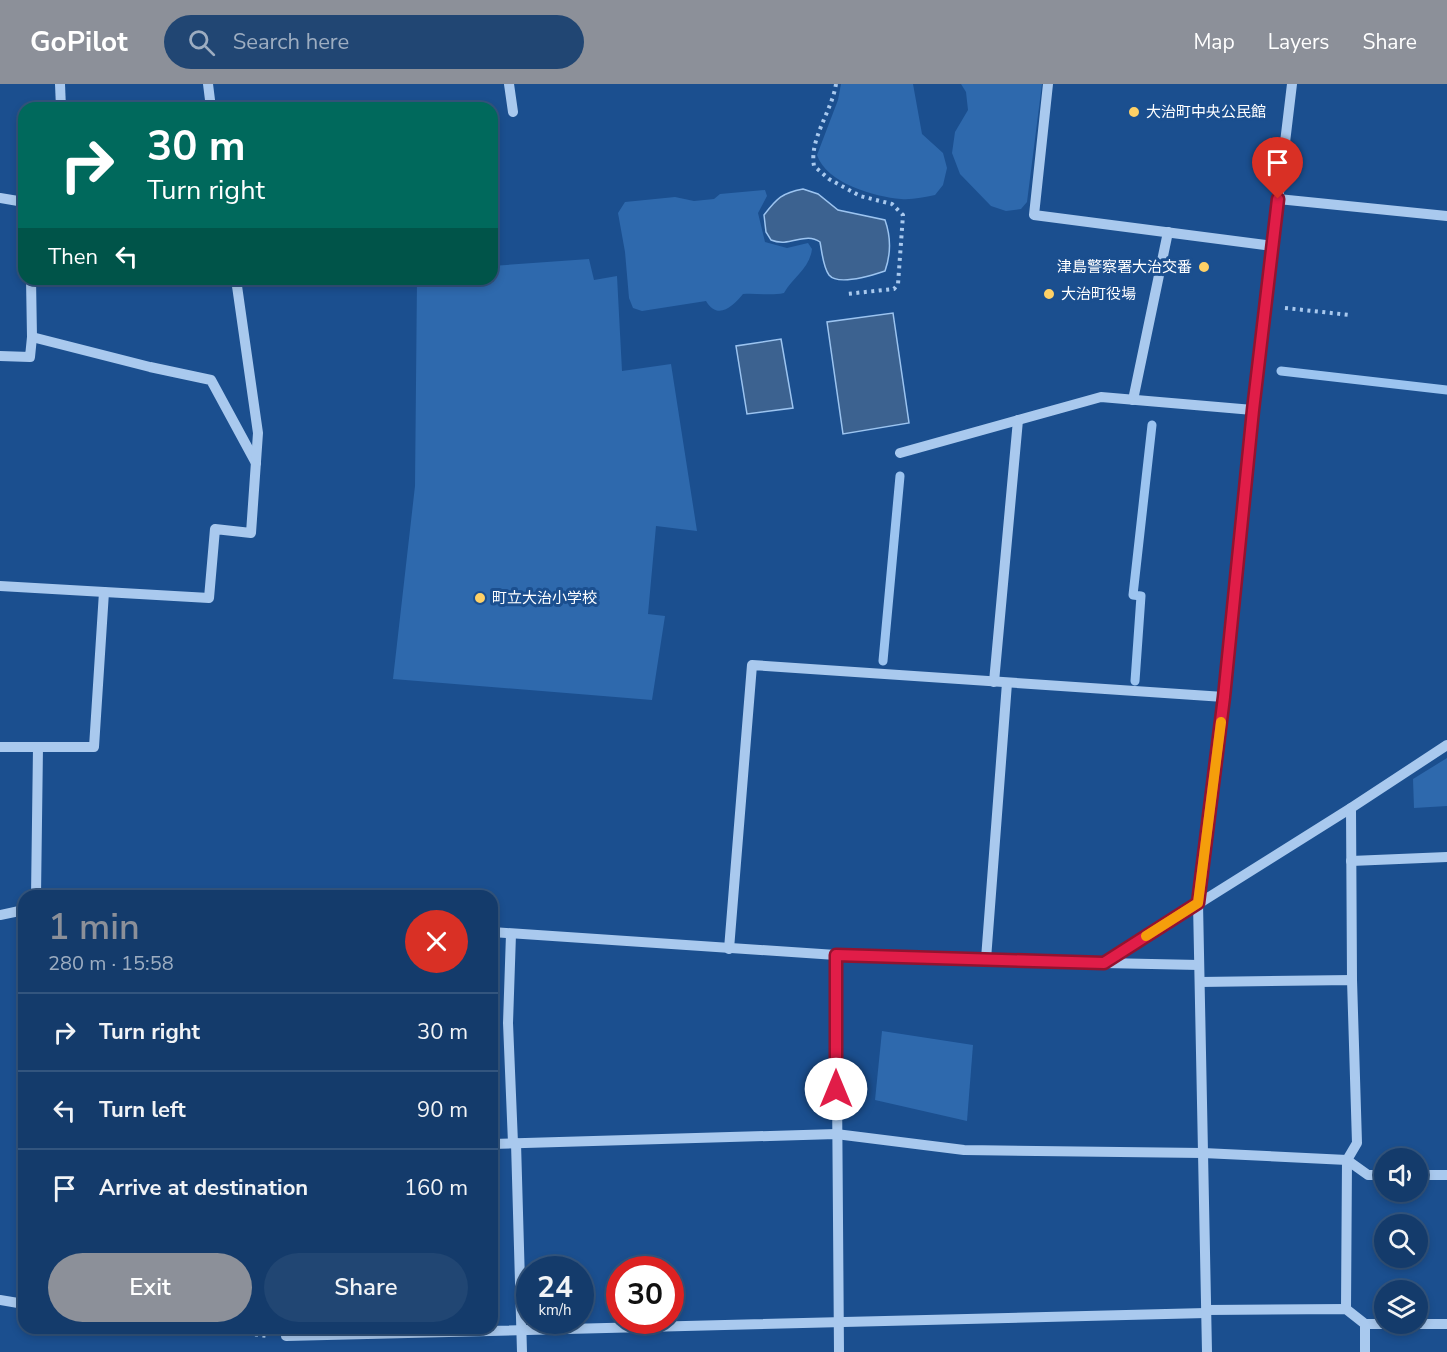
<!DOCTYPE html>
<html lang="en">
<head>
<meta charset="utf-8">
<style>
  body { margin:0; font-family:"Nunito Sans","Noto Sans JP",sans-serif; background:#214673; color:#f1f3f6; height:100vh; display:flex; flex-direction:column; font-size:22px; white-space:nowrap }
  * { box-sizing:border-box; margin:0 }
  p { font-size:20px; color:#9dadc1 }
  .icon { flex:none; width:33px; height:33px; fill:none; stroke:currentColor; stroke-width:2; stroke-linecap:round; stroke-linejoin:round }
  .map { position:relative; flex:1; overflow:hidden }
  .drawer { position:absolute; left:18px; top:806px; width:480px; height:444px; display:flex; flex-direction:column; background:#143b6b; border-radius:18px; box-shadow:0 3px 9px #0003,0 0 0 2px #33557e }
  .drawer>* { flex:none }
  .banner { position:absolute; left:18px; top:18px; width:480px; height:183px; border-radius:18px; box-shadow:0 3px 9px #0003,0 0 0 2px #33557e; background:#00695c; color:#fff; overflow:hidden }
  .tools { position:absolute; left:1374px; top:1064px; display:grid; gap:12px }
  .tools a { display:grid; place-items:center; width:54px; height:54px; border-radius:50%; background:#143b6b; box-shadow:0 3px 9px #0003,0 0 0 2px #33557e; font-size:30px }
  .speed { position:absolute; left:516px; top:1172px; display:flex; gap:12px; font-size:30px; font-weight:700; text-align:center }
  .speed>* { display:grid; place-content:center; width:78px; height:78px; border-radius:50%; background:#143b6b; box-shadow:0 3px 9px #0003,0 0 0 2px #33557e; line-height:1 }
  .speed small { font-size:15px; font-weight:400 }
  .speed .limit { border:9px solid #d22; background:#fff; color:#111 }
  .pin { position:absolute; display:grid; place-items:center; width:51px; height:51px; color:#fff; margin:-62px -26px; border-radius:50% 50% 50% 0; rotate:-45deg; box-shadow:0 0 6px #0007 }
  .pin .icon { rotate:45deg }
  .me { position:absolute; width:66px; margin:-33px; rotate:0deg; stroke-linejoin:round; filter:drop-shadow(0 0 4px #0008) }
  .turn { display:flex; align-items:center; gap:21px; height:126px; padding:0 30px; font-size:27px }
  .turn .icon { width:78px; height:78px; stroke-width:2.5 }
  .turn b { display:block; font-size:42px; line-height:51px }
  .then { display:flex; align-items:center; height:57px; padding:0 30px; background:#0003; gap:12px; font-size:22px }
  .round { display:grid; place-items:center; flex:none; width:63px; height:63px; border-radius:32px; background:#214673 }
  .summary { display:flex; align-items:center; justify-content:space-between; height:102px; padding:0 30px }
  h1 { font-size:36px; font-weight:600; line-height:45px; color:#8c9099 }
  .primary-button { display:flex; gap:12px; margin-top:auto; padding:12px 30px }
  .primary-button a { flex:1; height:69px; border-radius:36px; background:#8c9099; color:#fff; font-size:24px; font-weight:600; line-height:69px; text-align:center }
  .primary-button a+a { background:#214673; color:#f1f3f6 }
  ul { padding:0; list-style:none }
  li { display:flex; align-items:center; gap:18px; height:78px; padding:0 30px; border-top:2px solid #33557e }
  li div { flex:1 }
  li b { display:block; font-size:22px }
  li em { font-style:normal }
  header { display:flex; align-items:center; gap:36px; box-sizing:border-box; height:84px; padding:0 30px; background:#8c9099; color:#fff }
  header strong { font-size:28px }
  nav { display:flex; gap:33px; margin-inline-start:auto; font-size:21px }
  .search { width:420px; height:54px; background:#214673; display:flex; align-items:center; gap:15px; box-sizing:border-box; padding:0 21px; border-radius:33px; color:#9dadc1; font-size:22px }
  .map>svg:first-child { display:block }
</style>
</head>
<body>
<header>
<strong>GoPilot</strong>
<div class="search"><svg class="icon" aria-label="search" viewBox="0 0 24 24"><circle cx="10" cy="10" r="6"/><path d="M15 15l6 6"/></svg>Search here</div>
<nav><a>Map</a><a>Layers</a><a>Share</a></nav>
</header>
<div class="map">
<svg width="1447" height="1268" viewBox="0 0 1447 1268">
  <rect width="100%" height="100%" fill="#1b4f8f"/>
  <!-- green -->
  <g fill="#2e69ad">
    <path d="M841,0h72l9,50 21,19 4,15 -4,17 -8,10c-11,2 -23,5 -34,4 -26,-2 -75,-16 -84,-44l21,-55z"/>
    <path d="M961,0h81l-15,118 -6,7 -15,2 -15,-5 -31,-32 -8,-21 3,-21 13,-22 -2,-18z"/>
    <path d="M765,106l2,6 -9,17 7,29 22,6 21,-5 4,6c-2,19 -19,28 -28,44 -13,3 -27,0 -41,1 -10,12 -25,27 -37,7l-64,10 -9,-3 -4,-10 -4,-46 -7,-39 7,-11 50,-5 19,4 20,-2 6,-5z"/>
    <path d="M589,175l5,21 23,-4 5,95 49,-7 26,167 -41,-5 -8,88 17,2 -13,84 -259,-21 22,-193 2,-207h75v-13z"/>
    <path d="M1447,674v48l-33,2 -1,-29z"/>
    <path d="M882,947l91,14 -6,76 -92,-21z"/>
  </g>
  <!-- water -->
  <g fill="#3c6290" stroke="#9cc4f0" stroke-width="1.5">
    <path d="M803,105l15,5 20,16 47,10c6,17 6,34 0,51 -12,4 -47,15 -56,4 -6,-8 -7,-23 -9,-33 -15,-11 -30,6 -49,-2l-5,-8 -2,-17c13,-17 18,-22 39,-26z"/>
    <path d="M893,229l16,110 -66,11 -16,-112z"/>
    <path d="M781,255l12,69 -46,6 -11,-68z"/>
  </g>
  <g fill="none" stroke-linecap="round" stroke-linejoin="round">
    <!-- stream -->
    <g stroke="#9cc4f0" stroke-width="9">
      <path d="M1281,287l166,19"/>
      <path d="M883,577l17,-185"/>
      <path d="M1135,597l6,-85 -8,-1 19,-170"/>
    </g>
    <!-- path -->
    <g stroke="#a9c9ee" stroke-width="4" stroke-dasharray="3 4.5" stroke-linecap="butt">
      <path d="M836,0c-4,27 -27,55 -22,82l15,13 31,17 32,8 11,11 -5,69 -4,5 -48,5"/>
      <path d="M1285,224l65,7"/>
      <path d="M203,1244l64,8"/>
    </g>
    <!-- minor -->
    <g stroke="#a9c9ee" stroke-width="10">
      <path d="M60,0l1,24"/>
      <path d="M208,0l3,24"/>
      <path d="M509,0l4,28"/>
      <path d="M1048,0l-14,131 239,31"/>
      <path d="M0,114l24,4"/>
      <path d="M1278,115l169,17"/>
      <path d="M32,253l118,30 61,13 45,83"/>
      <path d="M0,272l30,1 2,-20 -1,-58"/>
      <path d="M1133,316l35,-168"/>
      <path d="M900,369l201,-56 152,13"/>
      <path d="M0,502l209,12 6,-69 36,4 7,-100 -22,-154"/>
      <path d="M994,598l24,-262"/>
      <path d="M0,663h94l10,-155"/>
      <path d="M1351,724l1,172"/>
      <path d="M1351,777l96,-4"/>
      <path d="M36,812l2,-149"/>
      <path d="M103,812h3"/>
      <path d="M0,831l24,-5"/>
      <path d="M492,848l344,23 268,8 247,-155 96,-63"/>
      <path d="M511,850l-3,89 5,120"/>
      <path d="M729,865l23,-284 472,32"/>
      <path d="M836,871l3,397"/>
      <path d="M986,875l21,-276"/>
      <path d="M1104,879l95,2"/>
      <path d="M1200,898l152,-2 5,163 -10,17 -1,149"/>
      <path d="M516,1059l6,209"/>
      <path d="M492,1060l344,-10 128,16 239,3 144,7 21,15h16"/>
      <path d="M1418,1091h29"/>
      <path d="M0,1216l24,4v-2"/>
      <path d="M1206,1226l140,-1 19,15h82"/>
      <path d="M1365,1240v28"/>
      <path d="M286,1252l920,-23"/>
      <path d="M1207,1268l-9,-449 26,-206 29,-287 39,-326"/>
    </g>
  </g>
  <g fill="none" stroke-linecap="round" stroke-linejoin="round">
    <defs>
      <path id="route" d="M836,1005v-134l268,8 94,-60 26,-206 29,-287 25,-211"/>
    </defs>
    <!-- route casing -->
    <use href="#route" stroke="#92132f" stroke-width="15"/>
    <!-- route -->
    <use href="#route" stroke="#e11d48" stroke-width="10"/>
    <!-- slow -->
    <path stroke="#f59e0b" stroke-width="10" d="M1146,852l52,-33 23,-181"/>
  </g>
  <!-- markers -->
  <g fill="#ffd166" stroke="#1b4f8f" stroke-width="2">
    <circle cx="1134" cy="28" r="6"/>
    <circle cx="1204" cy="183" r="6"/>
    <circle cx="1049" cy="210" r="6"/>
    <circle cx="480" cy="514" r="6"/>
  </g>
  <g text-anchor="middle" stroke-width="6" stroke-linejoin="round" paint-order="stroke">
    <!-- poi labels -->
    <g font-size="15" fill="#fff" stroke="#1b4f8f" text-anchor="start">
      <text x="1146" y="33">大治町中央公民館</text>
      <text x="1192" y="188" text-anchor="end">津島警察署大治交番</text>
      <text x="1061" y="215">大治町役場</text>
      <text x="492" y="519">町立大治小学校</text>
    </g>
  </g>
</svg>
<div class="tools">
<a><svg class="icon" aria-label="sound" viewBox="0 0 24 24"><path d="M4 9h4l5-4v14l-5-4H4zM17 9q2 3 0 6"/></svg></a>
<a><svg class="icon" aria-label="search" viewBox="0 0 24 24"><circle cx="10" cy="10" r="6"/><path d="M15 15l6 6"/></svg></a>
<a><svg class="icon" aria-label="layers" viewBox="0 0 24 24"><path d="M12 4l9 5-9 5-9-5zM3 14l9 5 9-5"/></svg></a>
</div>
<div class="speed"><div>24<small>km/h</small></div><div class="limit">30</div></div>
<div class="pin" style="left:1278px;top:115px;background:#d93025"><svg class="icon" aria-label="arrive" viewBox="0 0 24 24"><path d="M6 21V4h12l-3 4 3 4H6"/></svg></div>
<svg class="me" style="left:836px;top:1005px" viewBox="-20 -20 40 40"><circle r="19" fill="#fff"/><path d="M0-13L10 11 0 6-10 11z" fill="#e11d48"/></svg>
<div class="banner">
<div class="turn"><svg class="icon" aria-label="right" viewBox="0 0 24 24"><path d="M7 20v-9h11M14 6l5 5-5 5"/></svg><div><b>30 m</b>Turn right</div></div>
<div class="then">Then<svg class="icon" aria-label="left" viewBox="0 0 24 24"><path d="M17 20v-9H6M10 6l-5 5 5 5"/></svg></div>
</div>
<section class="drawer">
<div class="summary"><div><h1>1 min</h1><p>280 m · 15:58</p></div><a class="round" style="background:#d93025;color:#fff"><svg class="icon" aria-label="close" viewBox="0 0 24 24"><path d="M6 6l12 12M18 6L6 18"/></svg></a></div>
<ul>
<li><svg class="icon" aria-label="right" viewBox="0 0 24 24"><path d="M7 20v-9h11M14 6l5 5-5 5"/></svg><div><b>Turn right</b></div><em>30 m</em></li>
<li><svg class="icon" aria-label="left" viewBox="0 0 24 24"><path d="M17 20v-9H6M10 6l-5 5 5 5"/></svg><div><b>Turn left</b></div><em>90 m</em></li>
<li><svg class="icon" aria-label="arrive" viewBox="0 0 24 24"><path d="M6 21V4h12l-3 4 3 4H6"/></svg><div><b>Arrive at destination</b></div><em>160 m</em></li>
</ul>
<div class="primary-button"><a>Exit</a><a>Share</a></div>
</section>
</div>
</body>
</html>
